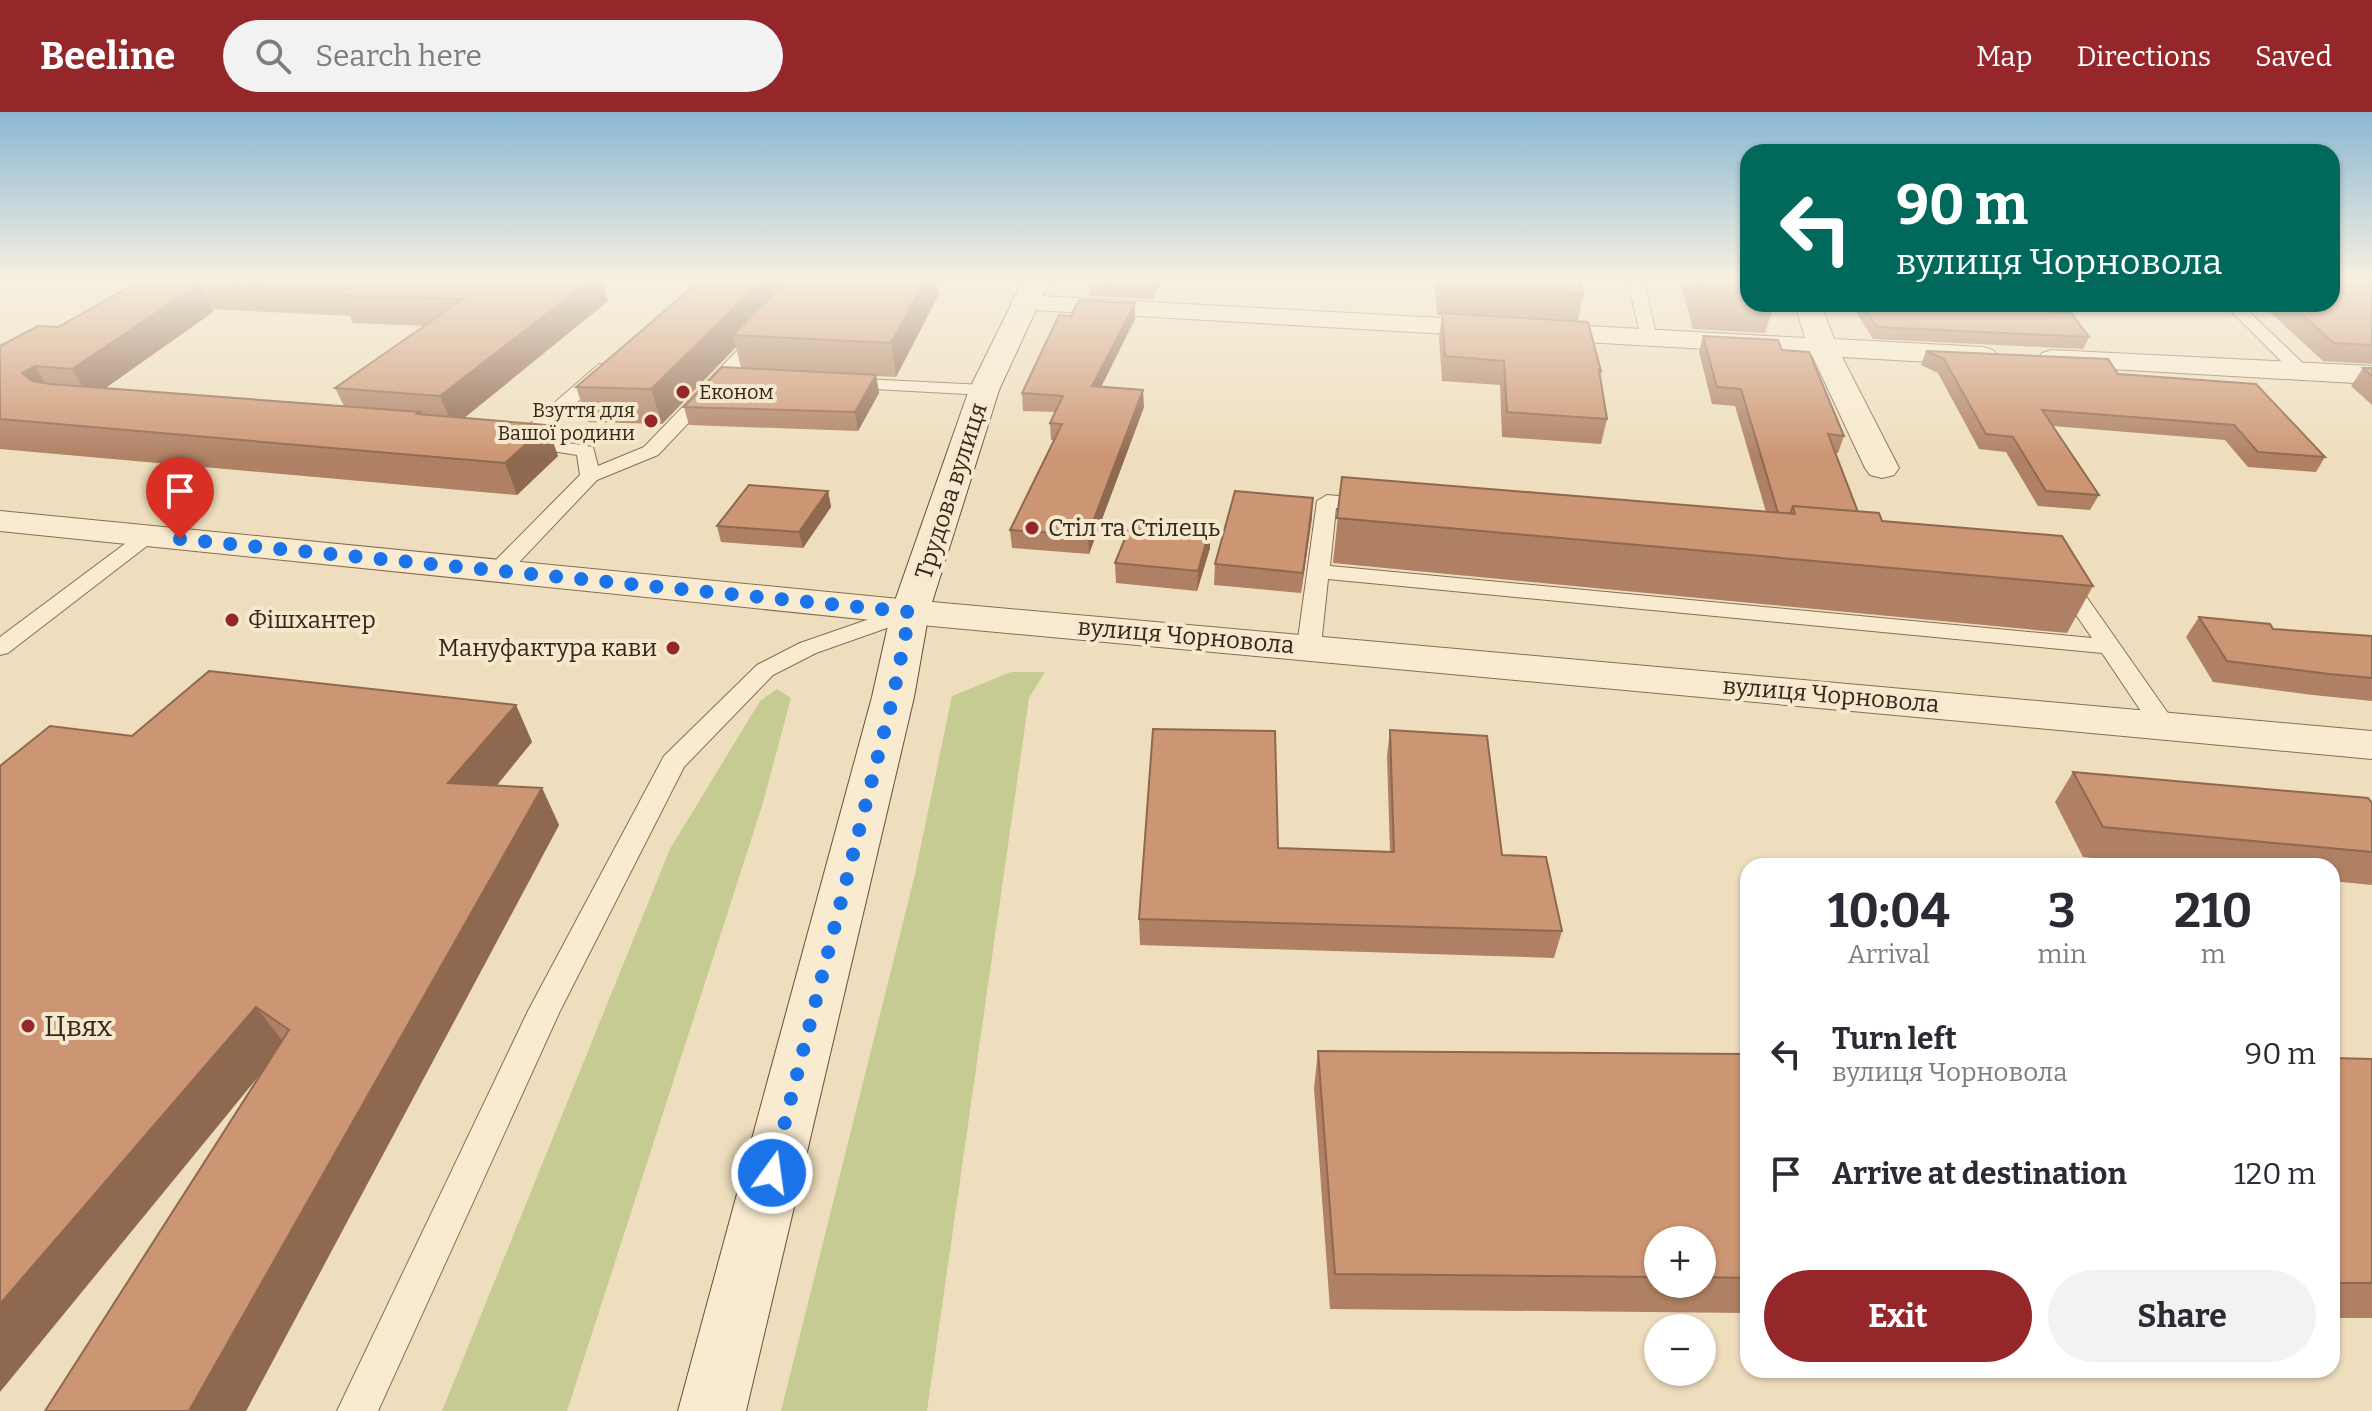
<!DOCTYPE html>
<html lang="en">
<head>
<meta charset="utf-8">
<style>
  body { margin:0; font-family:Bitter,serif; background:#f2f2f3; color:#2b2b33; height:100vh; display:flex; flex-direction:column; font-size:30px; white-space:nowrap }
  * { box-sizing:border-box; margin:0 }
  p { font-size:26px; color:#7c7c81 }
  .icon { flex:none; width:44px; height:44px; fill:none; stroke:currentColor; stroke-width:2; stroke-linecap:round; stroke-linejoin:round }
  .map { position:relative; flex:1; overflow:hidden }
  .side { position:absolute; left:1740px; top:746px; width:600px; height:520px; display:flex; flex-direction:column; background:#fff; border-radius:24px; box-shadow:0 2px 6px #0004 }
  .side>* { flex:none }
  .banner { position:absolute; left:1740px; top:32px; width:600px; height:168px; border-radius:24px; box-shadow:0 2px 6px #0004; background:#00695c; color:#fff; overflow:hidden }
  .tools { position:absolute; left:1644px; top:1114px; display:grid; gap:16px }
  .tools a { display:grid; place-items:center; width:72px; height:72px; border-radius:50%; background:#fff; box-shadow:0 2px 6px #0004; font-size:40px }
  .pin { position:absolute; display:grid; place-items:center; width:68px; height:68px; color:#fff; margin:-82px -34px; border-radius:50% 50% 50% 0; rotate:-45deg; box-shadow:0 0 8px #0007 }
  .pin .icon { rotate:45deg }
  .me { position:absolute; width:88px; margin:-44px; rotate:14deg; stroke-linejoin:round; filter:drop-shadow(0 0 6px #0008) }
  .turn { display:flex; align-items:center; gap:28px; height:168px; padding:0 24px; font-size:36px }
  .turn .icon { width:104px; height:104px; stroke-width:2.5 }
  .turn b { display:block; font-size:56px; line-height:68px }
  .eta { display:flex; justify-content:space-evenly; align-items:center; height:136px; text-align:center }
  .eta b { font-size:48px; font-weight:700; line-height:56px }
  .action { display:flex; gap:16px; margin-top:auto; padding:16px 24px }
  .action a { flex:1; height:92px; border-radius:48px; background:#95262a; color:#fff; font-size:32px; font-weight:700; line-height:92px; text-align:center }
  .action a+a { background:#f2f2f3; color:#2b2b33 }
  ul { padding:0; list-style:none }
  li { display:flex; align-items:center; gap:24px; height:120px; padding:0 24px }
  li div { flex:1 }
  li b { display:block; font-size:30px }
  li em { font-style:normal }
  header { display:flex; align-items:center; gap:48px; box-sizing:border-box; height:112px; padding:0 40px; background:#95262a; color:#fff }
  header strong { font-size:38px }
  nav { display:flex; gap:44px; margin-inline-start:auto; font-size:28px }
  .search { width:560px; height:72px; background:#f2f2f3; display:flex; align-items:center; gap:20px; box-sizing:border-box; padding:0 28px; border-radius:44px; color:#7c7c81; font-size:30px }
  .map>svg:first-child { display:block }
</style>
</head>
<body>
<header>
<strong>Beeline</strong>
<div class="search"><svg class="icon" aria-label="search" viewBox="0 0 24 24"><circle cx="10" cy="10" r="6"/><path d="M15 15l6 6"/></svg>Search here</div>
<nav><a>Map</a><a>Directions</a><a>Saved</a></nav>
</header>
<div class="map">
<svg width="2372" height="1299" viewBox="0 0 2372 1299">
  <rect width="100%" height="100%" fill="#eedebd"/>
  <!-- green -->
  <g fill="#c6cb92">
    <path d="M1011,560h34l-16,26 -102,713h-146l134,-537 37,-178z"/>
    <path d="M777,577l14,9 -29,108 -195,605h-125l228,-562 90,-148z"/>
  </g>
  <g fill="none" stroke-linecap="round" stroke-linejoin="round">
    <defs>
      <g id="service">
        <path d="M1627,165h16l14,61 -2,4h-12l-2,-4z"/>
        <path d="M2224,192h17l67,64 3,4 -3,4h-12z"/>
        <path d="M763,217l8,5 -2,4 -111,117 -61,25 -91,96h-16l-3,-5 3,-5 90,-91 -3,-20 -62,-10 -2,-4 2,-4 84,-73h12l3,4 -3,4 -74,66 56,9 5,19 46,-19 113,-117z"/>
        <path d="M844,266l140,7 9,5 -9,5 -146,-8 -3,-4 3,-4z"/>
        <path d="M1327,383l48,4 10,6 -10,6 -39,-3 -6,58 762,72 -42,-61 11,-7 8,2 108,154 -4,6h-18l-53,-79 -774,-74 -7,67 -4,5h-16l-4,-5 20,-145z"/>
        <path d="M149,417l10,6 -3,4 -148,114 -8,2v-18l142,-106z"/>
        <path d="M910,493l8,2 3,5 -3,5 -102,36 -43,22 -89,92 -124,244 -182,400h-41l191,-400 136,-255 93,-91 43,-22z"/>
      </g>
      <g id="minor">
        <path d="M1023,183l782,43 -10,-34h26l13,35 149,8 10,3 4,6 -4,6 -10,3 -141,-8 57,111 -5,7 -12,3 -12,-3 -5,-7 -53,-113 -798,-46 -4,-6 4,-6z"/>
        <path d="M2052,238l320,16v18l-330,-19 -4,-6 4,-6z"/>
      </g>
      <path id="tertiary" d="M0,399l910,89 1462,131v28l-1462,-135 -910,-93z"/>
      <path id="secondary" d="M1025,165h26l-52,113 -70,222 -15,85 -168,714h-68l194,-714 19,-85 78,-222z"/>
    </defs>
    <!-- service casing -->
    <use href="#service" stroke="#866e56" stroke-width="2"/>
    <!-- minor casing -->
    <use href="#minor" stroke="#866e56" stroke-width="2"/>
    <!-- tertiary casing -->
    <use href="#tertiary" stroke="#866e56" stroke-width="2"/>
    <!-- secondary casing -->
    <use href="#secondary" stroke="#674f3a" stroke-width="2"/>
    <!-- service -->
    <use href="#service" fill="#f9ebd0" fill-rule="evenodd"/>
    <!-- minor -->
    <use href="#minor" fill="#f9ebd0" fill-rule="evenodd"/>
    <!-- tertiary -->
    <use href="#tertiary" fill="#f9ebd0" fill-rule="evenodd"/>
    <!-- secondary -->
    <use href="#secondary" fill="#f9ebd0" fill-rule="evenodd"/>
  </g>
  <!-- wall -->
  <g fill="#af8063" fill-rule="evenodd">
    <path d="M147,165h453l8,24 -144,117 83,7 11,31 -41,39 -517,-46v-103l58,-19zM212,197l138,7 3,7 72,3 -90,62 9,18 -239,-18 108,-76z"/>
    <path d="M704,165h232l2,19 -42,81 -20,-1 3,17 -21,38 -169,-6 -5,-18 57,-39 -5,-21 -74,77 -74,-2 -12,-35z"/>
    <path d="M1090,165h107l-1,4 -35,-2 -8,20 -64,-3 -1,-14z"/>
    <path d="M1434,165h144l5,18 -5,26 23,50 -1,6 7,42 -6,25 -99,-7 -2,-52 -58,-4 -3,-44 3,-22h-5z"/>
    <path d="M1679,165h69v27h26l-9,29 -72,-4z"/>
    <path d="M2372,165v87l-49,-3 -62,-57h71z"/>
    <path d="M1851,192h107l131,33 -6,12 -210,-10z"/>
    <path d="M1135,207l-34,68 43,20 -55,147 -77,-6 -2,-18 44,-90h-3l-1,-17 5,-11 -32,-1 -1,-18z"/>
    <path d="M1703,224l79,14 62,86 -6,17h-3l23,59 24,9 211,65 -26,47 -734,-70 9,-86 424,35 -31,-106 -23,-2 -13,-52z"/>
    <path d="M1926,239l192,23 207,83 -9,15 -68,-5 -23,-27 -172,-14 46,69 -9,15 -52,-4 -32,-54 -27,-3 -41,-76 -17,-8z"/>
    <path d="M2363,256h9v37l-21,-19z"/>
    <path d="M828,379l3,16 -28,41 -82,-6 -4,-16z"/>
    <path d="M1312,405l-11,76 -87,-8 1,-21z"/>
    <path d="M1210,416v20l-13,43 -81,-8 -1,-20z"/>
    <path d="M2199,505l74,12 99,7v65l-59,-6 -100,-13 -27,-45z"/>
    <path d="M516,593l16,37 -36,43 46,3 17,37 -313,586h-201l215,-337 -128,-338z"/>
    <path d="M1390,618l112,125 60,76 -8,27 -414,-13 -1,-26 139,-71 112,4 -3,-96z"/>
    <path d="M2073,660l299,31v82l-40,-4v-15h-158l-91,-9 -28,-55z"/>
    <path d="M1318,939l430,3v259l-418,-4 -16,-221zM1658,1128h44v44h-44z"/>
    <path d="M2332,946l40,1v259h-40z"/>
  </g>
  <!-- shaded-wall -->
  <g fill="#8f6850">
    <path d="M594,165h6l8,24 -155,126 -13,-31z"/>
    <path d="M766,165h3l6,30 -42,28 3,12 -74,77 -11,-35z"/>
    <path d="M927,165h9l2,19 -42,81 -5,-34z"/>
    <path d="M1156,165h5v2l-8,20v-13z"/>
    <path d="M199,172l14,28 -123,87 -18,-30z"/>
    <path d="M1135,191v16l-42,84 -1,-17z"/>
    <path d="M35,254l18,30 -12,7 -19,-30z"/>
    <path d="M876,263l3,18 -21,38 -3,-19z"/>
    <path d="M1143,278l1,17 -55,147 -1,-19z"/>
    <path d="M547,313l11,31 -41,39 -12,-32z"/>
    <path d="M828,379l3,16 -28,41 -4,-16z"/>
    <path d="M1313,386l-1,19 -11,76 2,-20z"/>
    <path d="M1210,416v20l-13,43 1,-20z"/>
    <path d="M516,593l16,37 -64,79 -20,-38z"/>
    <path d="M542,676l17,37 -313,586h-57z"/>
    <path d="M256,895l29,37 -285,348v-88z"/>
  </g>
  <!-- building -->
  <g fill="#cc9573" stroke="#8f6850" stroke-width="2">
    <path d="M147,165h447l-154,119 -105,-8 128,-89 -122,-4 9,-7 -153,-7 2,3 -127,85 -37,-3 -13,7 10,8 18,3 370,28 -3,2 130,11 -42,38 -505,-44v-73l38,-20 20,1z"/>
    <path d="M704,165h62l-115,112 -75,-2z"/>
    <path d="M782,165h145l-36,66 -158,-8 49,-50z"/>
    <path d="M1090,165h66l-3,9 -65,-4z"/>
    <path d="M1439,165h139l5,18 -143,-8z"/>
    <path d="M1699,165h49v15l-45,-2z"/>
    <path d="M2332,165h40v68l-38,-2 -44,-39h42z"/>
    <path d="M1079,188l56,3 -43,83 51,4 -55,145 -78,-5 52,-106 -12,-1 13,-27 -41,-3 37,-78 12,1z"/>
    <path d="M1862,192h96l113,9 18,24 -212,-10z"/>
    <path d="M1442,201l146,9 13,49 -2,-1 8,49 -100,-7 -3,-51 -59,-5z"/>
    <path d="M1703,224l75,4 4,10 27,2 35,84 -16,-2 30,78 -65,-6 -3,8 -12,-1 -37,-124 -24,-2z"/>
    <path d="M1926,239l182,8 10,15 138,10 69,73 -67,-5 -24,-27 -192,-15 57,85 -53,-4 -33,-54 -27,-3 -42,-75z"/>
    <path d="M722,255l154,8 -21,37 -171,-5z"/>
    <path d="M2363,256h9v8z"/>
    <path d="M1342,365l453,37 -2,-8 86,7 3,8 180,15 31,50 -756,-68z"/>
    <path d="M749,373l79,6 -29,41 -82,-6z"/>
    <path d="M1235,379l78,7 -10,75 -88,-9z"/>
    <path d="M1132,409l78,7 -12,43 -83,-8z"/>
    <path d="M2199,505l71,7 3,5 99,7v42l-43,-4 -102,-13z"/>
    <path d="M209,559l307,34 -68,78 94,5 -353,623h-144l244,-381 -33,-23 -256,297v-538l50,-40 82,10z"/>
    <path d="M1153,617l122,2 3,117 116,4 -4,-122 97,6 15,119 44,2 16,74 -423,-12z"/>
    <path d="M2073,660l295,26 4,5v49l-269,-25z"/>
    <path d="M1318,939l430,3v224l-46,-1v-37h-44v37l-323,-3z"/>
    <path d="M2332,946l40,1v224h-40z"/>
  </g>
  <!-- sky -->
  <linearGradient id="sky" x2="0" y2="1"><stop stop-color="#8bb8d4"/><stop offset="0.48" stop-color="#f7f0e1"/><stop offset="1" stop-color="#f7f0e1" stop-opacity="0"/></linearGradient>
  <rect width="2372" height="347" fill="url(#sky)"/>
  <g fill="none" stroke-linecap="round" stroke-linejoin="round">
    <!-- route -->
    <path stroke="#1a73e8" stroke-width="14" stroke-dasharray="0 25.2" d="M180,427l730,73 -17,85 -121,476"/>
  </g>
  <!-- markers -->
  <g fill="#95262a" stroke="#f5e8cd" stroke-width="3">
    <circle cx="683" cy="280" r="8"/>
    <circle cx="651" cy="309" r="8"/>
    <circle cx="1032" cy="416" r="8"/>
    <circle cx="232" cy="508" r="8"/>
    <circle cx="673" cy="536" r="8"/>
    <circle cx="28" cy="914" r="8"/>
  </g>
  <g text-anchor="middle" stroke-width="8" stroke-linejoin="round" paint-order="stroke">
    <!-- far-poi labels -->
    <g font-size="20" fill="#35271b" stroke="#f5e8cd" text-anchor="start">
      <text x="699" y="287">Економ</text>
      <text x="635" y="305" text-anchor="end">Взуття для<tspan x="635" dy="23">Вашої родини</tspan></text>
    </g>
    <!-- street labels -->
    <g font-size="24" fill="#35271b" stroke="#f5e8cd">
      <text transform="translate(951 379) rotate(-72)" y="8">Трудова вулиця</text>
      <text transform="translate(1186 524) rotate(5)" y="8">вулиця Чорновола</text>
      <text transform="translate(1831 583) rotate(5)" y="8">вулиця Чорновола</text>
    </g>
    <!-- poi labels -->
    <g font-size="24" fill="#35271b" stroke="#f5e8cd" text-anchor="start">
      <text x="1048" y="424">Стіл та Стілець</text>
      <text x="248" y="516">Фішхантер</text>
      <text x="657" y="544" text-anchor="end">Мануфактура кави</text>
    </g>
    <!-- near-poi labels -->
    <g font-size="28" fill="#35271b" stroke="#f5e8cd" text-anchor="start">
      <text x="44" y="924">Цвях</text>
    </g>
  </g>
</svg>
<div class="tools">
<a>+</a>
<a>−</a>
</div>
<div class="pin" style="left:180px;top:427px;background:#d93025"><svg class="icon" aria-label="arrive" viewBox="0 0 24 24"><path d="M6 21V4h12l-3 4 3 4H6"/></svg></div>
<svg class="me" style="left:772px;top:1061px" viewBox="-20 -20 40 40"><circle r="17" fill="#1a73e8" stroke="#fff" stroke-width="3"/><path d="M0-11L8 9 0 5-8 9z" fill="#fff"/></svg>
<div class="banner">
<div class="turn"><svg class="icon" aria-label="left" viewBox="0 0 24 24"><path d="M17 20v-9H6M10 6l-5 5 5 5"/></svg><div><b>90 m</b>вулиця Чорновола</div></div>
</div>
<section class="side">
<div class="eta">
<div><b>10:04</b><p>Arrival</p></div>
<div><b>3</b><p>min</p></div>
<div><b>210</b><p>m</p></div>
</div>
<ul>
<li><svg class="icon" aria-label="left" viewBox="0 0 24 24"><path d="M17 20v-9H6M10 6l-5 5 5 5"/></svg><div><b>Turn left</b><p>вулиця Чорновола</p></div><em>90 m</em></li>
<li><svg class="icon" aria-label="arrive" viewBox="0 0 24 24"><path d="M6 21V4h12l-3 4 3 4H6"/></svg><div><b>Arrive at destination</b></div><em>120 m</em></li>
</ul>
<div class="action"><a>Exit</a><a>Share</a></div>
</section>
</div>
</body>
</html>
